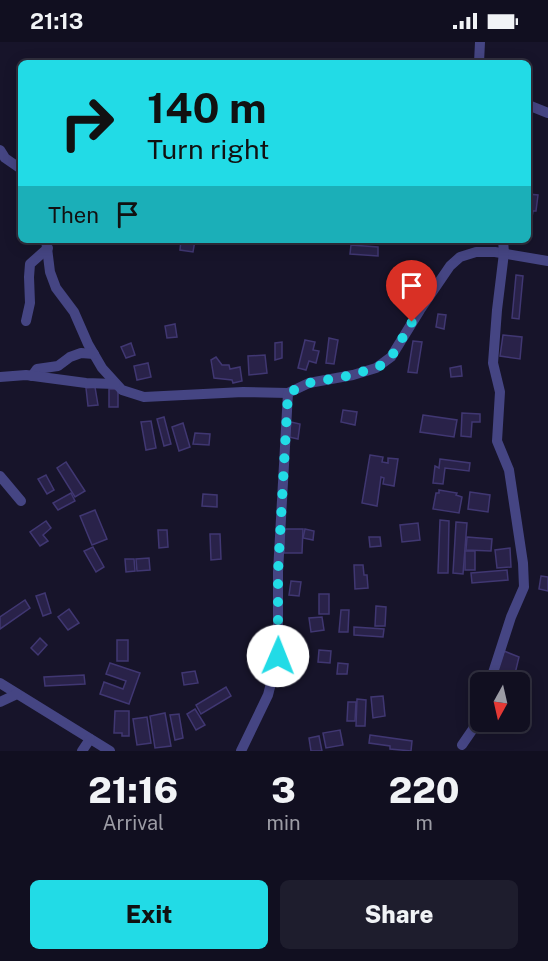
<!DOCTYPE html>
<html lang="en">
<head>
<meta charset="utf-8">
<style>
  body { margin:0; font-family:"Public Sans",sans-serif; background:#1e1d2d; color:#f1f3f6; height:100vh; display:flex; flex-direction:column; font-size:22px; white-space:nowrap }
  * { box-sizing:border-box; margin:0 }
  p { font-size:20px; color:#9c9ca5 }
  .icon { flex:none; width:33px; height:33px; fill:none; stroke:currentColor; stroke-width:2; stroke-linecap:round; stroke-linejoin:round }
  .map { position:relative; height:709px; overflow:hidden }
  .side { display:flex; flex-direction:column; background:#110f20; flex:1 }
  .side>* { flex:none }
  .banner { position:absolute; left:18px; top:18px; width:513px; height:183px; border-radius:9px; box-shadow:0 3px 15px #0003,0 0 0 2px #302f3e; background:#22dbe6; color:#111; overflow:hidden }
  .needle { width:39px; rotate:188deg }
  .tools { position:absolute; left:470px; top:630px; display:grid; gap:12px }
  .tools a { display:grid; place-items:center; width:60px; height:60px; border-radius:9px; background:#110f20; box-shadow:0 3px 15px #0003,0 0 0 2px #302f3e; font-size:30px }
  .pin { position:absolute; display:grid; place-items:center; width:51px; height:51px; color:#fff; margin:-62px -26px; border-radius:50% 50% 50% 0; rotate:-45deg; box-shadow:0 0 6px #0007 }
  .pin .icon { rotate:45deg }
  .me { position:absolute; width:66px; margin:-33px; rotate:1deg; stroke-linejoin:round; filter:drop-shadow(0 0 4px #0008) }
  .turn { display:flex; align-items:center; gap:21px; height:126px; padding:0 30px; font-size:27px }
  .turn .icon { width:78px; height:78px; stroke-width:2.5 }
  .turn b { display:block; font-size:42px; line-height:51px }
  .then { display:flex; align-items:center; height:57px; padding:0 30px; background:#0003; gap:12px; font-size:22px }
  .eta { display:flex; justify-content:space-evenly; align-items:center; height:102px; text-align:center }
  .eta b { font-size:36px; font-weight:800; line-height:42px }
  .button { display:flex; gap:12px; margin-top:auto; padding:12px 30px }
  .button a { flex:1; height:69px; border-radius:9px; background:#22dbe6; color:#111; font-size:24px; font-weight:800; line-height:69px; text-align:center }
  .button a+a { background:#1e1d2d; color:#f1f3f6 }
  .status { display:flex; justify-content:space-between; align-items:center; height:42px; padding:0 30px; background:#110f20; direction:ltr }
  .status svg { height:16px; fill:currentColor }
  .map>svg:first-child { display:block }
</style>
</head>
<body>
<div class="status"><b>21:13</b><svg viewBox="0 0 49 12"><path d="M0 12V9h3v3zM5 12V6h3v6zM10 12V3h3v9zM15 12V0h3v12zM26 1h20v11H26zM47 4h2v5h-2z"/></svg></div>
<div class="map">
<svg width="548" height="709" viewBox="0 0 548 709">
  <rect width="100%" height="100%" fill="#17142a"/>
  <!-- building -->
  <g fill="#292249" stroke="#403772" stroke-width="1.5">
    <path d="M528,152l10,1 -2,16h-3l-1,6h-4z"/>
    <path d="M181,198h14l-2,12 -13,-2z"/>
    <path d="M351,203l27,2v9l-28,-2z"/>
    <path d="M516,233l7,1 -4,43 -7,-1z"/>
    <path d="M438,272l8,1 -2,14 -8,-2z"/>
    <path d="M175,282l2,13 -10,1 -2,-12z"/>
    <path d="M503,293l19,2 -2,22 -20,-3z"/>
    <path d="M329,296l9,2 -4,24 -8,-1z"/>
    <path d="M305,298l10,2 -2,8 6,1 -3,12 -7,-2 -3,9 -8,-2z"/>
    <path d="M413,299l9,1 -5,31 -9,-1z"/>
    <path d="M282,300v16l-7,2v-17z"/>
    <path d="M131,301l4,12 -9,3 -5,-11z"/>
    <path d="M265,313l2,18 -18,2 -1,-19z"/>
    <path d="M216,315l6,8h7l1,4 10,-2 2,14 -9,2 -1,-3 -18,-2 -3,-18z"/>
    <path d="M148,321l3,14 -14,3 -3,-14z"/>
    <path d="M461,324l1,10 -11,1 -1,-9z"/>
    <path d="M95,345l3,18 -10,1 -2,-18z"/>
    <rect x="109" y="347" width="9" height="18"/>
    <path d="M343,368l14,2 -2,13 -14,-3z"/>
    <path d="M462,371l18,1v8h-8l-1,15 -10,-1z"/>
    <path d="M423,373l34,5 -3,17 -34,-5z"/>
    <path d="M164,375l7,27 -7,2 -7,-27z"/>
    <path d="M151,379l5,27 -10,2 -5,-28z"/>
    <path d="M291,380l9,2 -2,15 -9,-2z"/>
    <path d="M183,381l7,24 -11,4 -7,-24z"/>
    <path d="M195,391l15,1 -1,11 -16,-1z"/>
    <path d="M370,413l13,2 -1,5 6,1v-5l10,1 -4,27 -11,-2 1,-6 -3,-1 -4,29 -15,-3z"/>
    <path d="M440,417l30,4 -1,8 -24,-3 -2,16 -10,-1 2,-17 4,2z"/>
    <path d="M66,420l19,29 -10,6 -18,-29z"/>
    <path d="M46,433l8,15 -7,4 -9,-15z"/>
    <path d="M439,448l18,3 -1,2 6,2 -3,16 -26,-4 3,-16h3z"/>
    <path d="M470,450l20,3 -2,17 -20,-3z"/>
    <path d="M71,451l4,8 -17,9 -5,-7z"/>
    <path d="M203,452l14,1v12l-15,-1z"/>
    <path d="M95,468l12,29 -15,6 -12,-29z"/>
    <path d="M440,478l9,1 -1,52h-10z"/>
    <path d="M46,479l5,7 -8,7 5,6 -8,5 -10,-14z"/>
    <path d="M456,480l11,1 -4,51 -10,-1z"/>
    <path d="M418,481l2,17 -18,2 -2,-17z"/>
    <path d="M284,487h19l-1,24h-18z"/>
    <path d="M305,487l9,2 -1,9 -10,-2z"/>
    <path d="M158,488h9l1,17 -9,1z"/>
    <path d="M210,492h10l1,25 -10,1z"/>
    <path d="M369,495h11l1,9 -11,1z"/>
    <path d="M467,495l25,2 -1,12 -25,-1z"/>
    <path d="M93,505l11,20 -8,5 -12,-21z"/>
    <path d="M510,506l1,19 -14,1 -2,-18z"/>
    <rect x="465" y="509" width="10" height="19"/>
    <path d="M149,516l1,12 -13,1 -1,-12z"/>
    <path d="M125,517h9l1,12 -9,1z"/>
    <path d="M354,523h9l1,10h3l1,13 -13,1z"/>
    <path d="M507,528l1,10 -36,3 -1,-10z"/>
    <path d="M541,534l7,1v14l-9,-2z"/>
    <path d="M291,539l10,1 -2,14 -10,-1z"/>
    <path d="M45,551l6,20 -8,3 -7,-20z"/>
    <rect x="319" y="552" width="10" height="20"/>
    <path d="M25,558l5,8 -30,21v-12z"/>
    <path d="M376,564l10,1 -1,19h-10z"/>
    <path d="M69,567l10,14 -11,7 -10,-13z"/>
    <path d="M341,568h8l-1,22h-9z"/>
    <path d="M322,575l2,13 -13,2 -2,-14z"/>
    <path d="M354,585l30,2 -1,8 -29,-2z"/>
    <path d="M40,596l7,7 -9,10 -7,-7z"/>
    <rect x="117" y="598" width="11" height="21"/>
    <path d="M319,608l12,1 -1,12 -12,-1z"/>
    <path d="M504,609l15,6 -6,25 -18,-5z"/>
    <path d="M110,621l30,10 -11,31 -29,-10 4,-12 19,7 3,-8 -20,-7z"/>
    <path d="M338,621l10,1 -1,10h-10z"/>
    <path d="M195,629l3,12 -14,2 -2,-12z"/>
    <path d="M84,633l1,9 -40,2 -1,-9z"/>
    <path d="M226,645l5,9 -30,18 -5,-9z"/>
    <path d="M383,654l2,20 -12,2 -2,-21z"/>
    <path d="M357,657l9,1 -1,26h-9z"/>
    <path d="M348,660h8l-1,19h-8z"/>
    <path d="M195,667l10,16 -9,5 -9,-16z"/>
    <path d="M115,669h14v25h-7v-3h-8z"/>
    <path d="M165,671l6,33 -16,2 -5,-32z"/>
    <path d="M179,672l4,24 -8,2 -5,-25z"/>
    <path d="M147,675l4,26 -14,2 -4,-26z"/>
    <path d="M340,688l3,15 -17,3 -3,-15z"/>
    <path d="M370,693l42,6 -1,10 -21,-2v-3l-21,-3z"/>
    <path d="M319,694l3,15h-11l-2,-13z"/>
  </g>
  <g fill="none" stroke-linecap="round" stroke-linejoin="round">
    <!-- minor -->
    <g stroke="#454583" stroke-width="10">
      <path d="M479,21l1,-21"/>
      <path d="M528,63l20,8"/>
      <path d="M0,108l5,8 16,11"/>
      <path d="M46,198l4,32 6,16 18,24 14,32 14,24 20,22 22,7 99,-5 45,1 21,-10 44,-8 23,-7 15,-11 29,-47 30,-44 10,-9 16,-5h19l53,9"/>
      <path d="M26,279l4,-18 -1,-26 1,-13 18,-16"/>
      <path d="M32,334l5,-7 21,-3 12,-9 11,-4 13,1"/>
      <path d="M0,335l26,-2 60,8 29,1"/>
      <path d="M0,434l21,25"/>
      <path d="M490,640l21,-65 13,-30 -1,-24 -14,-93 -12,-29 3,-49 -7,-29 4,-53 7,-57 -1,-13"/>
      <path d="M0,641l110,68"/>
      <path d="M0,660l17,-8"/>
      <path d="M462,703l11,-16 7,-17"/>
      <path d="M82,709l8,-12"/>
      <path d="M241,709l27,-56 10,-39v-84l10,-179"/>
    </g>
  </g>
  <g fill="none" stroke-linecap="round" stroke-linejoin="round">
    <!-- route -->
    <path stroke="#22dbe6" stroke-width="10" stroke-dasharray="0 18" d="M278,614v-84l10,-179 21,-10 44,-8 29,-10 11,-11 19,-32"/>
  </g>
</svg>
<div class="tools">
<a><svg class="needle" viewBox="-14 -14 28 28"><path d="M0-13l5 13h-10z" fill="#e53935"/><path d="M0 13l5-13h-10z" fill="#9c9ca5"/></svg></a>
</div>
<div class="pin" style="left:412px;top:280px;background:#d93025"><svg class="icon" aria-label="arrive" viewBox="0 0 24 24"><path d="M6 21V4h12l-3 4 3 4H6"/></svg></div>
<svg class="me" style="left:278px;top:614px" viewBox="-20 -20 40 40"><circle r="19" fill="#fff"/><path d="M0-13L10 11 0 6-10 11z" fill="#22dbe6"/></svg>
<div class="banner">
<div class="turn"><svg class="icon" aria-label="right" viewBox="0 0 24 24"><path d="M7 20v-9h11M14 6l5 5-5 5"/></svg><div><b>140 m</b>Turn right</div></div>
<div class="then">Then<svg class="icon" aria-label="arrive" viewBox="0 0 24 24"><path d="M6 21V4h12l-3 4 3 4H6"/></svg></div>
</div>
</div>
<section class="side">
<div class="eta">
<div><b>21:16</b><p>Arrival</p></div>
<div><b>3</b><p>min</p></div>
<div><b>220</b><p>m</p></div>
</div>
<div class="button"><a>Exit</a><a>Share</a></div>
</section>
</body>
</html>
